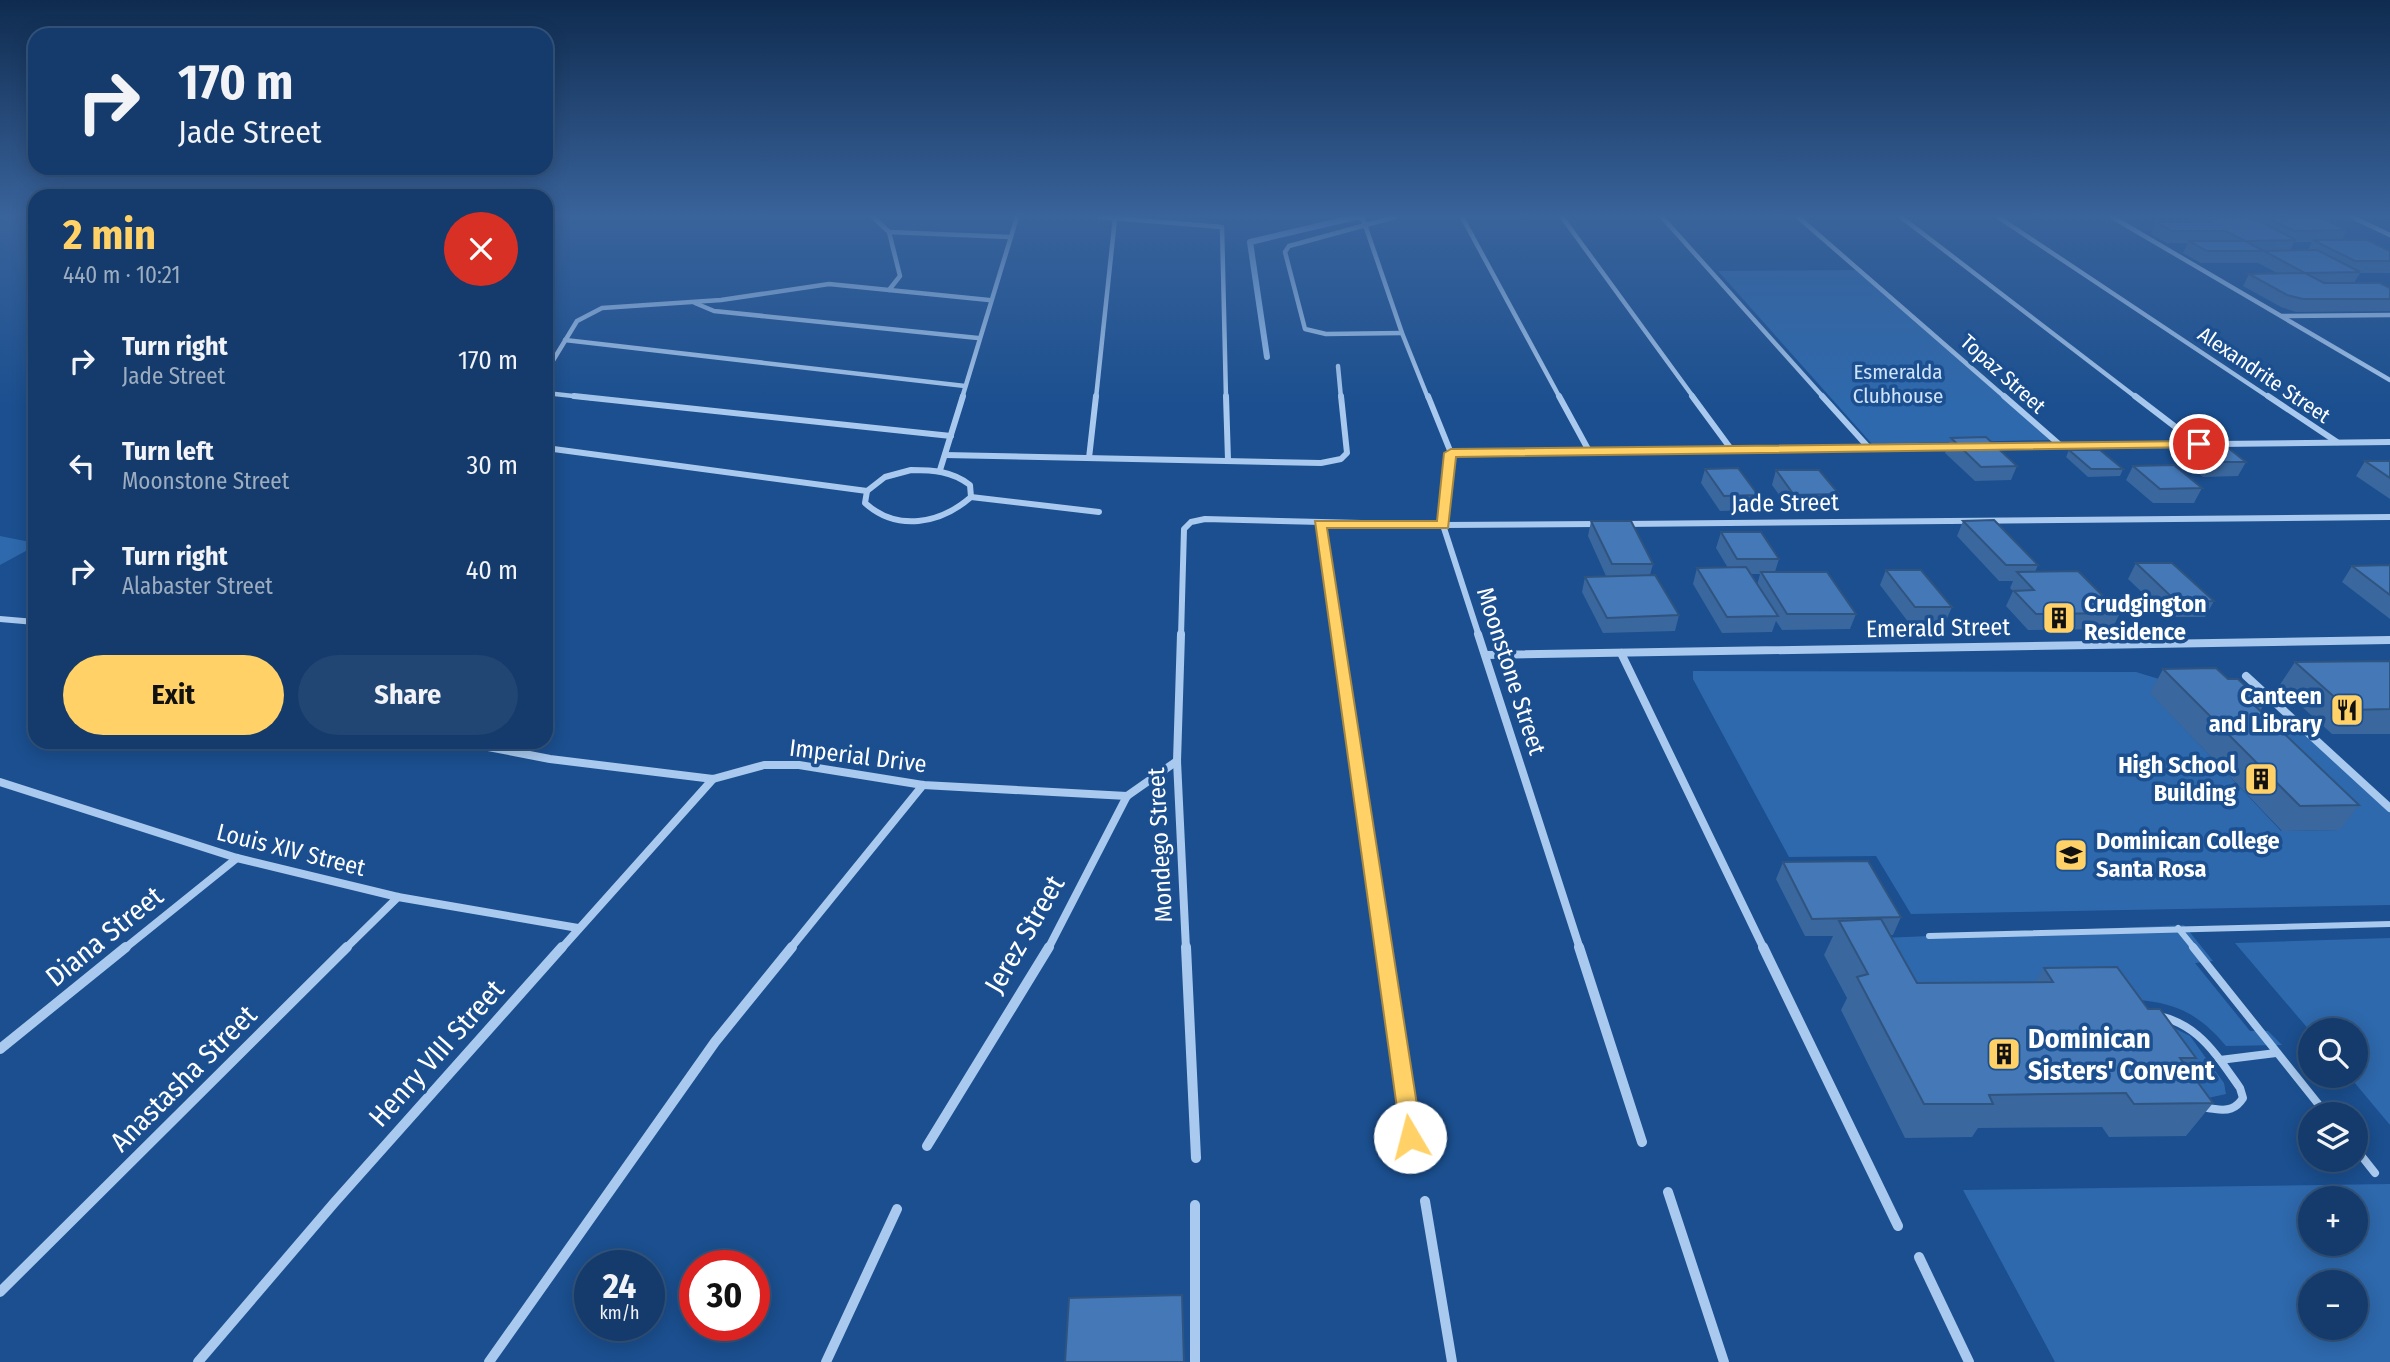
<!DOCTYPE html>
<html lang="en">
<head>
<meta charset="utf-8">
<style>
  body { margin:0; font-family:"Fira Sans Condensed",sans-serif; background:#214673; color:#f1f3f6; height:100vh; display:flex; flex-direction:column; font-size:26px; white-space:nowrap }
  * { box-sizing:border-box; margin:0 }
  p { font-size:23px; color:#9dadc1 }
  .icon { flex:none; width:38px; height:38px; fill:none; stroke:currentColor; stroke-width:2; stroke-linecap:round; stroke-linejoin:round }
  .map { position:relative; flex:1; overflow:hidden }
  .side { position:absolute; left:28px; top:189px; width:525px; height:560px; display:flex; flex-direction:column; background:#143b6b; border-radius:21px; box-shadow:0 4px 18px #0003,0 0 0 2px #33557e }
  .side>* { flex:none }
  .guide { position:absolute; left:28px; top:28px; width:525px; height:147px; border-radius:21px; box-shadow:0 4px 18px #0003,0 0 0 2px #33557e; background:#143b6b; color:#f1f3f6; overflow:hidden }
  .buttons { position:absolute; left:2298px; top:1018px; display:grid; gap:14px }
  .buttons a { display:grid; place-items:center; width:70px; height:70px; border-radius:50%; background:#143b6b; box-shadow:0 4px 18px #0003,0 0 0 2px #33557e; font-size:35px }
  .speed { position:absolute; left:574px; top:1250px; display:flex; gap:14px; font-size:35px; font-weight:700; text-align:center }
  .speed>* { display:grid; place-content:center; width:91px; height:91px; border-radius:50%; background:#143b6b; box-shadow:0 4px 18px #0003,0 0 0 2px #33557e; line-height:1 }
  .speed small { font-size:18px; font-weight:400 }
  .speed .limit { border:10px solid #d22; background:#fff; color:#111 }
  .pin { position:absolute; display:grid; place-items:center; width:60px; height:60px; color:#fff; margin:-30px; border:4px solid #fff; border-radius:50%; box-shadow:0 2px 7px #0007 }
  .me { position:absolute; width:77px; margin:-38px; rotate:352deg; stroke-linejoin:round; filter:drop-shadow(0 0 5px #0008) }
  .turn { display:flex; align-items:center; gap:24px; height:147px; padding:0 35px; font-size:32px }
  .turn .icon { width:91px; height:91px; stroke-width:2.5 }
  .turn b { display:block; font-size:49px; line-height:60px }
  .round { display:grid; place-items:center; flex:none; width:74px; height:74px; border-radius:37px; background:#214673 }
  .overview { display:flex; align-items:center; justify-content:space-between; height:119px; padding:0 35px }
  h1 { font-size:42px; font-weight:700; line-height:52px; color:#ffd166 }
  .button { display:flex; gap:14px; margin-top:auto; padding:14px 35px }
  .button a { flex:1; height:80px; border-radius:42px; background:#ffd166; color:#111; font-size:28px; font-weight:700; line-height:80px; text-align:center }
  .button a+a { background:#214673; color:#f1f3f6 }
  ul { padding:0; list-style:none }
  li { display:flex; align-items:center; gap:21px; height:105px; padding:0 35px }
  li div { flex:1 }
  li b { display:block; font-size:26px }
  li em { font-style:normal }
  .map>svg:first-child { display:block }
</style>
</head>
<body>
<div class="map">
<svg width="2390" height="1362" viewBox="0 0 2390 1362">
  <rect width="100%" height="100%" fill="#1b4f8f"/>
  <!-- green -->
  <g fill="#2e69ad" fill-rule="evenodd">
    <path d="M1859,270l191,170 -178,4 -154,-173z"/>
    <path d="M0,536l35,7v3l-35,19z"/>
    <path d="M1693,671l443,1 66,20 -51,1 130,138 58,-1 -90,-102 57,-1 84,78v100l-479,9 -35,-58 -87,1 -96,-178z"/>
    <path d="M2184,925l29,36 -18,2 55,68h18l14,14 -56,1c-14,-17 -33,-34 -55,-40 -37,-12 -84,-5 -122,-2 -50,4 -99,9 -149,13l-41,-78z"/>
    <path d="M2390,938v187l-41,-49h7v-45h-46l-75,-88z"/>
    <path d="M2162,1022l28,14 34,47 2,11 -18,4 -60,-75z"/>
    <path d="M2390,1184v178h-335l-92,-172zM2310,1199h46v45h-46zM2310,1283h46v45h-46z"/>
  </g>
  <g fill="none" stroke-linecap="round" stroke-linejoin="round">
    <!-- stream -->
    <path stroke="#9cc4f0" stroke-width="6" d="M1267,357l-17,-115 106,-25"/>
    <!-- lane-far1 -->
    <g stroke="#a9c9ee" stroke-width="6">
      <path d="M2178,928l17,21"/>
      <path d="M1929,936l461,-12"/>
    </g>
    <!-- lane -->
    <g stroke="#a9c9ee" stroke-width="8">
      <path d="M2193,947l134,168"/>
      <path d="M2142,1013c52,5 70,35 98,75l3,10c-7,11 -15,13 -28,11 -42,-3 -68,-44 -84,-79l4,-14z"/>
      <path d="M2220,1060l56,-7"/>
      <path d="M2356,1149l19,24"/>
    </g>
    <!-- street-far3 -->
    <g stroke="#a9c9ee" stroke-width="4.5">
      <path d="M1100,217l122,10 4,171"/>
      <path d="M1356,217l7,2 39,114 26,65"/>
      <path d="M1395,217l-106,29 -4,6 20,77 21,5 76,-1"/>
      <path d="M1462,217l98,181"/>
      <path d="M1562,217l132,181"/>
      <path d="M1662,217l162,181"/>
      <path d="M1798,217l208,181"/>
      <path d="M1901,217l236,181"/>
      <path d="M1998,217l272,181"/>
      <path d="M2112,217l278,163"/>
      <path d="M2352,217l38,18"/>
      <path d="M889,232l121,5"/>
      <path d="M889,290l100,10"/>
      <path d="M695,303l19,8 264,27"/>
      <path d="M2282,316l108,-1"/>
      <path d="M565,340l400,46"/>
      <path d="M1338,366l3,32"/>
      <path d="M546,372l31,-51 25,-13 119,-8 108,-16 60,6 11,-14 -11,-44 -16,-15"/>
      <path d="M546,393l45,5"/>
      <path d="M962,398l55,-181"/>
      <path d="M1096,398l19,-180"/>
    </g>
    <!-- street-far2 -->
    <g stroke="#a9c9ee" stroke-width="6">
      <path d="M574,396l377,40"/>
      <path d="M1226,396l2,64"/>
      <path d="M1428,396l23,57 -8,72 36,111"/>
      <path d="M1559,396l30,55"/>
      <path d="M1692,396l39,53"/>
      <path d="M1822,396l47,52"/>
      <path d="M2004,396l56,49"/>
      <path d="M2135,396l64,49"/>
      <path d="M2268,396l69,46"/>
      <path d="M2216,444l174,-2"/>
      <path d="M1988,446l202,-1"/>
      <path d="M546,448l321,43"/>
      <path d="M1451,453l504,-7"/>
      <path d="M945,455l376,8 20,-4 6,-6 -6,-57"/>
      <path d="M1089,458l7,-62"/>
      <path d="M911,470c22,0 41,1 59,15l1,12c-31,27 -74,35 -106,6l2,-12 18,-14z"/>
      <path d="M940,470l23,-74"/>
      <path d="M971,497l128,15"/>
      <path d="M1320,524l16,112"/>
      <path d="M1624,524l766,-7"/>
      <path d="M0,619l35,3"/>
      <path d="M1181,636l3,-107 7,-7 14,-3 238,6 155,-1"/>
    </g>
    <!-- street-far1 -->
    <g stroke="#a9c9ee" stroke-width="8">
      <path d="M1181,634l-4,127 9,188"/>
      <path d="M1336,634l46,315"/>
      <path d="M1478,634l102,315"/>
      <path d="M1621,653l143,296"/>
      <path d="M1486,655l904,-15"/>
      <path d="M2246,676l144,132"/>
      <path d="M462,742l88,17 163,20 51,-14h35l124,20 204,11"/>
      <path d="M0,782l237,76 161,39 180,31"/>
      <path d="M124,949l113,-91"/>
      <path d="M345,949l53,-52"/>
      <path d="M561,949l152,-170"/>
      <path d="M790,949l133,-164"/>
      <path d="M1048,949l79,-153 50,-35"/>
    </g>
    <!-- street -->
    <g stroke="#a9c9ee" stroke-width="10">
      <path d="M1186,947l10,211"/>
      <path d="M1382,947l28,190"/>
      <path d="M1579,947l63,195"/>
      <path d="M1763,947l135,279"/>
      <path d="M0,1049l126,-102"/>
      <path d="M927,1146l122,-199"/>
      <path d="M1668,1192l56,170"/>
      <path d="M1425,1201l27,161"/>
      <path d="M1195,1205v157"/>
      <path d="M1919,1257l50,105"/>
      <path d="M0,1292l347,-345"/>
      <path d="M198,1362l136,-159 228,-256"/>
      <path d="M489,1362l226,-320 77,-95"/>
      <path d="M826,1362l71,-153"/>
    </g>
  </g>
  <!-- wall -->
  <g fill="#3a679d" fill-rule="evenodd">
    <path d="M2192,217h127l28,13 -5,10 48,11v22h-30l-6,10 36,5v23l-94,1 -15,-5 -38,-21 6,-12 28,-1 -19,-10 6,-11 -6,11h-57l-18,-10 5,-10h-21l-16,-9 5,-12h34zM2294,242h18l-4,8 -18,1z"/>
    <path d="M1951,438l66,28 -6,14 -36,1 -30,-28z"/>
    <path d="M2183,440l63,22 -8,14 -35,1 -27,-22z"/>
    <path d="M2069,450l54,19 -3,7 -32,1 -22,-20z"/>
    <path d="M2365,461h25v38l-34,-23z"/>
    <path d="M2133,466l69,22 -8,15h-41l-27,-23z"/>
    <path d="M1705,469l53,26 -4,15 -34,1 -19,-28z"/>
    <path d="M1776,470l63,24 -5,15 -44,1 -18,-25z"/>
    <path d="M1591,521l62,43 -3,11 29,40 -4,16 -72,2 -21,-41 3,-15 21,-1 -18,-40z"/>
    <path d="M1963,521l75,44 -3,7 85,41 -8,16 -84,1 -22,-24 7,-15 -3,-3 3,-7h-14l-42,-45z"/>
    <path d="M1721,532l58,27 -4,13 81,42 -6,15 -68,1 -6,-9 -4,11 -50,1 -29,-49 4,-16h31l-12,-20zM1750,574h10l-3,11z"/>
    <path d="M2136,563l78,38 -9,16h-37l-40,-38z"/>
    <path d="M2390,565v54l-48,-37 10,-16z"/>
    <path d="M1886,570l66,37 -7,16h-36l-29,-38z"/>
    <path d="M2390,661v73h-58l-53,-48 16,-24z"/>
    <path d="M2163,669l65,10 37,25 -5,7 99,94 -19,25 -58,1 -132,-138z"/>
    <path d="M1783,862l118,55 -8,18h-3l27,48 118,-1 9,-14 104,41 48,49 -8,11 25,34 -27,33 -77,1 -7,-10 -124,1 -6,9 -67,1 -64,-128 6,-12 -23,-43 9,-19h-28l-29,-57z"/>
  </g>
  <!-- building -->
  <g fill="#4478b7" stroke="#305480" stroke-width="2">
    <path d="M2201,217h50l45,23 -51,1 -19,-10h-54l-16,-9h54z"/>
    <path d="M2267,217h52l28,13 -53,1z"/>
    <path d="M2313,240h54l23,11v10h-35z"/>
    <path d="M2189,241h56l19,10h-57z"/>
    <path d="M2317,250l43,22 -55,1 19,10h56l10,5v11h-87l-16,-4 -38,-21 56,-1 -41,-22z"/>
    <path d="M1986,437l31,29 -36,1 -30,-29z"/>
    <path d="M2183,440h35l28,22h-36z"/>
    <path d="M2069,450h31l23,19h-32z"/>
    <path d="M2365,461h25v17z"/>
    <path d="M2174,465l28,23 -42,1 -27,-23z"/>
    <path d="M1738,468l20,27 -34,1 -19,-27z"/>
    <path d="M1776,470h43l20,24 -45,1z"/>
    <path d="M1994,520l44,45h-32l-43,-44z"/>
    <path d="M1591,521h40l22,43h-41z"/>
    <path d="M1721,532h40l18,27h-42z"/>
    <path d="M2136,563h36l42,38 -37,1z"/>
    <path d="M2390,565v30l-38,-29z"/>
    <path d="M1746,567l32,49 -51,1 -30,-49z"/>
    <path d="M1886,570h35l31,37h-37z"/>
    <path d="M2078,571l42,42 -84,1 -22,-23 20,-1 -17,-18z"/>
    <path d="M1761,572h66l29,42h-69z"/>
    <path d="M1655,575l24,40 -72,3 -22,-41z"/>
    <path d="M2390,661v48l-41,1 -54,-48z"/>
    <path d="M2216,668l12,11h10l27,25h-12l106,101 -59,1 -137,-137z"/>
    <path d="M1868,861l33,56 -89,2 -29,-57z"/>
    <path d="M1881,919l36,64 136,-1 -9,-14 73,-1 31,42h12l36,49h-16l33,45 -79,1 -8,-11 -137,2 4,9h-69l-67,-127 11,-3 -29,-53z"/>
    <path d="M1182,1295l2,67h-119l4,-64z"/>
  </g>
  <!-- sky -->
  <linearGradient id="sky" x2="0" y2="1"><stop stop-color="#0f2b4f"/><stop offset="0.53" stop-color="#39639b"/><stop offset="1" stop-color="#39639b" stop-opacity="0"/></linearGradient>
  <rect width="2390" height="407" fill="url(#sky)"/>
  <!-- route -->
  <path fill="#ffd166" stroke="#a68842" stroke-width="2" d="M2199,441l4,1v5l-747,10 -8,71h-121l95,609 -4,7 -8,3 -8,-3 -87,-623h122l7,-68 7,-4z"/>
  <!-- icons -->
  <defs>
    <symbol id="building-square" viewBox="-11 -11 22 22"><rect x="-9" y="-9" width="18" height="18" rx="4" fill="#ffd166" stroke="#1b4f8f"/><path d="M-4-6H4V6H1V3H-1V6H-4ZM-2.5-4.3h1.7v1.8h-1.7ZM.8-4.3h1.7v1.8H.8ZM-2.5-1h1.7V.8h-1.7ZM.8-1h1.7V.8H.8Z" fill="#111"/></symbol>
    <symbol id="restaurant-square" viewBox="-11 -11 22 22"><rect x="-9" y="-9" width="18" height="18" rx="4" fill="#ffd166" stroke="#1b4f8f"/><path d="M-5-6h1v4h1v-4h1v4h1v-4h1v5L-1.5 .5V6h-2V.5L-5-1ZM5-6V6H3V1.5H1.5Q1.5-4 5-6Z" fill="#111"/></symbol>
    <symbol id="university-square" viewBox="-11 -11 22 22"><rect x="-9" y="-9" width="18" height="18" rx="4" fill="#ffd166" stroke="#1b4f8f"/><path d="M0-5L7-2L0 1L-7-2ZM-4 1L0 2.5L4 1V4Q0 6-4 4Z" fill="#111"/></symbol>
  </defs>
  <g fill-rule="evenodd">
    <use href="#building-square" x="2040" y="599" width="38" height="38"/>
    <use href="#restaurant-square" x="2328" y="691" width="38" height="38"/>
    <use href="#building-square" x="2242" y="760" width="38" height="38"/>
    <use href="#university-square" x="2052" y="836" width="38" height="38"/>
    <use href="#building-square" x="1985" y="1035" width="38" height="38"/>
  </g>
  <g text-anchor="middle" stroke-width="7" stroke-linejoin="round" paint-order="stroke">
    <!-- far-park labels -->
    <g font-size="21" fill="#cfe3fa" stroke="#1b4f8f">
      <text x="1898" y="379">Esmeralda<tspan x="1898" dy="24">Clubhouse</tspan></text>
    </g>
    <!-- far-street labels -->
    <g font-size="21" fill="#fff" stroke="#1b4f8f">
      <text transform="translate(2003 374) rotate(42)" y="7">Topaz Street</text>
      <text transform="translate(2264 375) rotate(34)" y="7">Alexandrite Street</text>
    </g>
    <!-- street labels -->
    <g font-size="24" fill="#fff" stroke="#1b4f8f">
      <text transform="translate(1785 503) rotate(-1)" y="8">Jade Street</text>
      <text transform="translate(1938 628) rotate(-1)" y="8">Emerald Street</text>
      <text transform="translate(1511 671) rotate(72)" y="8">Moonstone Street</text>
      <text transform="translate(858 756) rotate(7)" y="8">Imperial Drive</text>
      <text transform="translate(1160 845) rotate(-93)" y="8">Mondego Street</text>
      <text transform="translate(291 850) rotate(14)" y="8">Louis XIV Street</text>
    </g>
    <!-- poi labels -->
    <g font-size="24" font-weight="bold" fill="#fff" stroke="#1b4f8f" text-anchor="start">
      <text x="2084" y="612">Crudgington<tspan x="2084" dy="28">Residence</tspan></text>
      <text x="2322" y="704" text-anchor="end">Canteen<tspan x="2322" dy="28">and Library</tspan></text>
      <text x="2236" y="773" text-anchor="end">High School<tspan x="2236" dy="28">Building</tspan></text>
      <text x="2096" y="849">Dominican College<tspan x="2096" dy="28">Santa Rosa</tspan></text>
    </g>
    <!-- near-street labels -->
    <g font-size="28" fill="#fff" stroke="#1b4f8f">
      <text transform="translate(1024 934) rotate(-60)" y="10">Jerez Street</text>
      <text transform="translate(104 936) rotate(-39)" y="10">Diana Street</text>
      <text transform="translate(436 1053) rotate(-48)" y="10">Henry VIII Street</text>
      <text transform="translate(183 1078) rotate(-45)" y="10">Anastasha Street</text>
    </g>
    <!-- near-poi labels -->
    <g font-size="28" font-weight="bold" fill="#fff" stroke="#1b4f8f" text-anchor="start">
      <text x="2028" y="1048">Dominican<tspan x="2028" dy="32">Sisters' Convent</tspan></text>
    </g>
  </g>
</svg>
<div class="buttons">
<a><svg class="icon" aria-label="search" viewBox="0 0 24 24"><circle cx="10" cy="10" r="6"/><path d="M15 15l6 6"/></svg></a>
<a><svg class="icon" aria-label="layers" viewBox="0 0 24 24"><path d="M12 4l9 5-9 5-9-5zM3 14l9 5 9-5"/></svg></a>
<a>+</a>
<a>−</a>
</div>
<div class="speed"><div>24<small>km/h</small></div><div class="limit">30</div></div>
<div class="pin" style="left:2199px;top:444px;background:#d93025"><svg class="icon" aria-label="arrive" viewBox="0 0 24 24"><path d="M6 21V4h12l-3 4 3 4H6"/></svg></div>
<svg class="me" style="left:1410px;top:1137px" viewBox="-20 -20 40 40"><circle r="19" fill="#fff"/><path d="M0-13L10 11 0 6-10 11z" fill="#ffd166"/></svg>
<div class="guide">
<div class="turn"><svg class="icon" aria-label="right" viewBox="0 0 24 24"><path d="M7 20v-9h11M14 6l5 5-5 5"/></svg><div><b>170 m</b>Jade Street</div></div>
</div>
<section class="side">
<div class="overview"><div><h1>2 min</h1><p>440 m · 10:21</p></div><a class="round" style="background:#d93025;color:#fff"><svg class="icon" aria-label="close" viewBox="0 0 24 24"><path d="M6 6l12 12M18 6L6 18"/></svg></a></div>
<ul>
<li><svg class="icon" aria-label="right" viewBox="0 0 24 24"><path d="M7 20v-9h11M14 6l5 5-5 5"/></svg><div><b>Turn right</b><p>Jade Street</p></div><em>170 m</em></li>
<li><svg class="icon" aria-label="left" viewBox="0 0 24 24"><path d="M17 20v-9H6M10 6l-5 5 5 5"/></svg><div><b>Turn left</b><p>Moonstone Street</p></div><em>30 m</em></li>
<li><svg class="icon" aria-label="right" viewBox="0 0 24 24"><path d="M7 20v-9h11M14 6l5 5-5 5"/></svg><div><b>Turn right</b><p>Alabaster Street</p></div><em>40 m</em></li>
</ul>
<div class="button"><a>Exit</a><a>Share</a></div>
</section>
</div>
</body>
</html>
